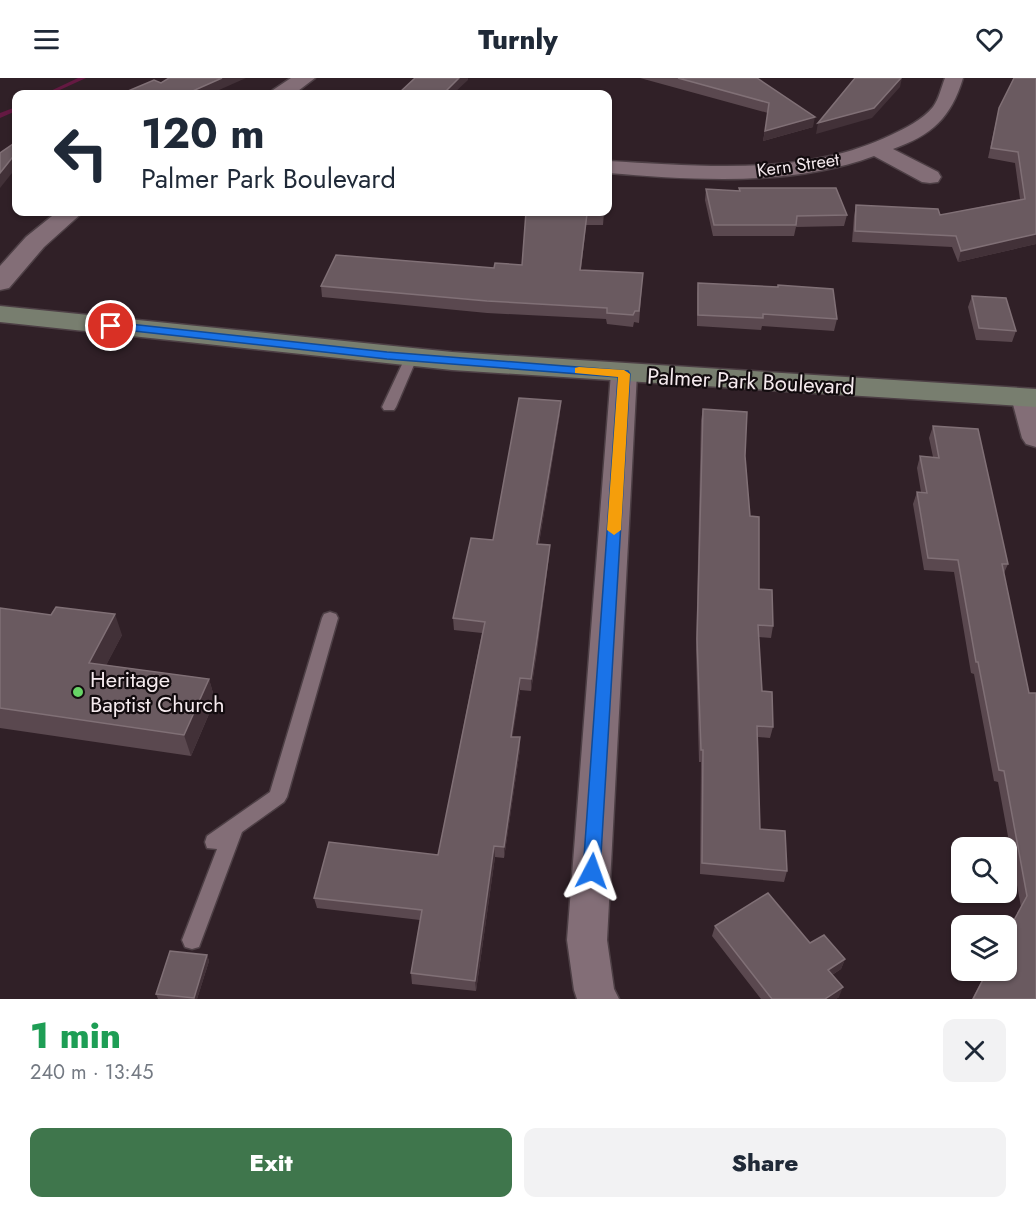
<!DOCTYPE html>
<html lang="en">
<head>
<meta charset="utf-8">
<style>
  body { margin:0; font-family:Jost,sans-serif; background:#f2f2f3; color:#1f2937; height:100vh; display:flex; flex-direction:column; font-size:22px; white-space:nowrap }
  * { box-sizing:border-box; margin:0 }
  p { font-size:20px; color:#747a83 }
  .icon { flex:none; width:33px; height:33px; fill:none; stroke:currentColor; stroke-width:2; stroke-linecap:round; stroke-linejoin:round }
  .map { position:relative; height:921px; overflow:hidden }
  .panel { display:flex; flex-direction:column; background:#fff; flex:1 }
  .panel>* { flex:none }
  .banner { position:absolute; left:12px; top:12px; width:600px; height:126px; border-radius:12px; box-shadow:0 2px 4px #0004; background:#fff; color:#1f2937; overflow:hidden }
  .fabs { position:absolute; left:951px; top:759px; display:grid; gap:12px }
  .fabs a { display:grid; place-items:center; width:66px; height:66px; border-radius:12px; background:#fff; box-shadow:0 2px 4px #0004; font-size:30px }
  .pin { position:absolute; display:grid; place-items:center; width:51px; height:51px; color:#fff; margin:-26px; border:3px solid #fff; border-radius:50%; box-shadow:0 2px 6px #0007 }
  .me { position:absolute; width:66px; margin:-33px; rotate:4deg; stroke-linejoin:round; filter:drop-shadow(0 0 4px #0008) }
  .turn { display:flex; align-items:center; gap:21px; height:126px; padding:0 30px; font-size:27px }
  .turn .icon { width:78px; height:78px; stroke-width:2.5 }
  .turn b { display:block; font-size:42px; line-height:51px }
  .round { display:grid; place-items:center; flex:none; width:63px; height:63px; border-radius:12px; background:#f2f2f3 }
  .head { display:flex; align-items:center; justify-content:space-between; height:102px; padding:0 30px }
  h1 { font-size:36px; font-weight:800; line-height:45px; color:#1e9e55 }
  .action { display:flex; gap:12px; margin-top:auto; padding:12px 30px }
  .action a { flex:1; height:69px; border-radius:12px; background:#3f764c; color:#fff; font-size:24px; font-weight:800; line-height:69px; text-align:center }
  .action a+a { background:#f2f2f3; color:#1f2937 }
  header { display:flex; justify-content:space-between; align-items:center; height:78px; padding:0 30px; background:#fff; font-size:27px; font-weight:800 }
  .map>svg:first-child { display:block }
</style>
</head>
<body>
<header><svg class="icon" aria-label="menu" viewBox="0 0 24 24"><path d="M4 6h16M4 12h16M4 18h16"/></svg>Turnly<svg class="icon" aria-label="heart" viewBox="0 0 24 24"><path d="M12 20l-8-8c-3-5 5-10 8-4 3-6 11-1 8 4z"/></svg></header>
<div class="map">
<svg width="1036" height="921" viewBox="0 0 1036 921">
  <rect width="100%" height="100%" fill="#302027"/>
  <g fill="none" stroke-linecap="round" stroke-linejoin="round">
    <!-- stream -->
    <g fill="#641942" fill-rule="evenodd">
      <path d="M78,0h8l-35,16h-7z"/>
      <path d="M16,29v4l-16,7v-5z"/>
    </g>
    <defs>
      <g id="service">
        <path d="M411,276l6,4 -21,49 -2,3h-10l-2,-3 23,-49z"/>
        <path d="M330,534l6,2 2,4 -51,179 -3,5 -42,30 -43,115 -7,2 -7,-2 -3,-7 35,-91 -10,-1 -2,-6 2,-6 63,-44 52,-174 2,-4z"/>
      </g>
      <g id="minor">
        <path d="M945,0h18c-12,40 -31,57 -70,71l45,23 3,5 -3,5 -8,1 -8,-1 -48,-26c-84,31 -179,24 -266,17v-12c94,5 196,16 283,-26 15,-7 31,-15 42,-28 6,-8 8,-19 12,-29z"/>
        <path d="M624,287l9,2 4,6 -30,567 7,49 5,10h-42l-3,-9 -7,-50 44,-567 4,-6z"/>
        <path d="M1024,311l9,2 3,4v52l-10,-3 -4,-6 -11,-41 4,-6z"/>
      </g>
      <g id="tertiary">
        <path d="M291,0h24l-21,16h-24l3,-4z"/>
        <path d="M57,134h26l-39,35 -35,41 -9,2v-24l26,-29z"/>
      </g>
      <path id="secondary" d="M0,228l452,46 584,37v18l-584,-37 -452,-48z"/>
    </defs>
    <!-- service casing -->
    <use href="#service" stroke="#4d3f45" stroke-width="3"/>
    <!-- minor casing -->
    <use href="#minor" stroke="#4d3f45" stroke-width="3"/>
    <!-- tertiary casing -->
    <use href="#tertiary" stroke="#4d3f45" stroke-width="3"/>
    <!-- secondary casing -->
    <use href="#secondary" stroke="#4d3f45" stroke-width="3"/>
    <!-- service -->
    <use href="#service" fill="#836e77" fill-rule="evenodd"/>
    <!-- minor -->
    <use href="#minor" fill="#836e77" fill-rule="evenodd"/>
    <!-- tertiary -->
    <use href="#tertiary" fill="#836e77" fill-rule="evenodd"/>
    <!-- secondary -->
    <use href="#secondary" fill="#787e6f" fill-rule="evenodd"/>
  </g>
  <!-- wall -->
  <g fill="#5a484f">
    <path d="M640,0h117l56,49 -50,14 5,-28z"/>
    <path d="M1036,0v166l-78,18 -6,-15 -100,-5 2,-26 2,-11 84,10 80,-16 -5,-36 -27,-5 11,-50z"/>
    <path d="M739,110l108,27 -3,11 -48,1 -2,9h-81l-8,-36 1,-11 33,2z"/>
    <path d="M482,134h34l-1,3z"/>
    <path d="M526,134h78l-1,13h-17l-5,45 62,3 -4,50 -5,-1 -1,5 -26,-3 -1,-5 -119,-6 -165,-16 -1,-11 201,-21z"/>
    <path d="M698,205l139,36 -3,12 -72,-5 -1,4 -64,-4v-32z"/>
    <path d="M972,218l44,35 -4,11 -36,-2 -8,-33z"/>
    <path d="M703,331l42,47 5,60 9,73 14,37 -2,12 -12,-1 3,54 11,36 -3,11 -12,-1 2,92 27,42 -3,11 -84,-8 1,-112h-2l-3,-112 5,-230z"/>
    <path d="M560,335l-21,131 10,12 -12,95 -6,40 -11,-1 -8,47h8v12l-16,109 -9,-1 -19,134 -64,-7 -1,-11 9,-53 -103,-12 -3,-10 124,-43 44,-222 -28,-3 -1,-12 40,-78z"/>
    <path d="M933,348l75,138 -4,9 32,426h-64l15,-29h19v-36l15,-27 -23,-125 -4,-1 -20,-107 -3,-1 -17,-101 -30,-2 -11,-66 4,-12h4l-4,-24 3,-12 13,1 -4,-19z"/>
    <path d="M0,530l122,27 -16,30 103,14 6,21 -24,56 -191,-28z"/>
    <path d="M715,848l95,17 35,16 -4,10 -9,6 7,22 -3,2h-75l-49,-63z"/>
    <path d="M207,877l2,6 -12,38h-39l-2,-5z"/>
  </g>
  <!-- shaded-wall -->
  <g fill="#423138">
    <path d="M222,0h24l-36,16h-24z"/>
    <path d="M459,0h9v2l-15,14h-10z"/>
    <path d="M902,0l-2,9 -28,31 -56,16 2,-11z"/>
    <path d="M815,39l-2,10 -50,14 2,-10z"/>
    <path d="M16,75v15l-16,20v-15z"/>
    <path d="M1036,156v10l-78,18 3,-11z"/>
    <path d="M561,323l-1,12 -23,142v-11z"/>
    <path d="M550,467l-1,11 -18,135v-12z"/>
    <path d="M115,536l7,21 -25,48 -8,-20z"/>
    <path d="M520,600v12l-9,58v-11z"/>
    <path d="M209,601l6,21 -24,56 -7,-21z"/>
    <path d="M520,659v12l-16,109v-11z"/>
    <path d="M494,768l1,11 -19,134 -1,-10z"/>
    <path d="M207,877l2,6 -12,38h-2l-1,-1z"/>
    <path d="M845,881l-4,10 -17,11 4,-10z"/>
    <path d="M843,909l-4,10 -3,2h-11z"/>
  </g>
  <!-- building -->
  <g fill="#6a5a60" stroke="#807076" stroke-width="1.5">
    <path d="M169,0h53l-36,16h-65l33,-14 7,3z"/>
    <path d="M415,0h44l-16,16h-37l-7,-1z"/>
    <path d="M678,0h79l58,39 -50,14 4,-28z"/>
    <path d="M855,0h46l-27,30 -56,15z"/>
    <path d="M1014,0h22v156l-75,17 -5,-15 -101,-5 1,-26 82,4 2,6 85,-16 -7,-47 -27,-4 8,-40z"/>
    <path d="M16,64v11l-16,20v-20z"/>
    <path d="M739,110h97l11,27 -50,1 -1,9h-82l-8,-36 34,2z"/>
    <path d="M526,134h78l-1,2h-16l-7,56 63,3 -4,38h-4l-2,4 -26,-2v-5l-120,-7 -166,-15 15,-31 158,13 1,-5 27,2z"/>
    <path d="M698,205l80,4v-2l55,4 4,30 -74,-5v4l-65,-3z"/>
    <path d="M972,218l34,2 10,33 -37,-3z"/>
    <path d="M519,320l42,3 -24,143 13,1 -13,94 -6,40 -11,-1 -9,59h9l-16,110 -10,-1 -19,135 -64,-8 11,-63 -108,-12 15,-56 109,13 47,-233 -32,-4 18,-80 22,2z"/>
    <path d="M703,331l44,3 -2,44 5,60 9,1v72l13,1 1,36 -15,-1 4,66 10,1 1,35 -16,-1 3,103 25,2 2,40 -85,-8 1,-113h-2l-4,-111z"/>
    <path d="M933,348l45,3 30,135h-6l27,129h7v306h-63l15,-29h18v-35l21,-39 -23,-125 -5,-1 -21,-108h-2l-18,-102 -30,-2 -11,-66 10,1 -7,-37 19,2z"/>
    <path d="M56,529l59,7 -26,49 120,16 -25,56 -184,-27v-100l51,7z"/>
    <path d="M768,815l42,50 14,-8 21,24 -17,11 15,17 -18,12h-53l-57,-73z"/>
    <path d="M170,873l37,4 -13,43 -38,-4z"/>
  </g>
  <!-- route -->
  <path fill="#1a73e8" stroke="#114b97" stroke-width="1.5" d="M111,244l276,30 241,19 2,3 -30,497 -2,5 -6,3 -6,-3 -3,-5 35,-494 -231,-18 -280,-31v-5z"/>
  <!-- slow -->
  <path fill="#f59e0b" d="M579,289l45,3 6,4 -9,156 -7,5 -7,-5 11,-153 -43,-4v-5z"/>
  <!-- markers -->
  <circle fill="#67d466" stroke="#130c0f" stroke-width="2" cx="78" cy="614" r="6"/>
  <g text-anchor="middle" stroke-width="4.5" stroke-linejoin="round" paint-order="stroke">
    <!-- far-street labels -->
    <g font-size="18" fill="#f5eaee" stroke="#130c0f">
      <text transform="translate(798 87) rotate(-8)" y="6">Kern Street</text>
    </g>
    <!-- street labels -->
    <g font-size="22" fill="#f5eaee" stroke="#130c0f">
      <text transform="translate(751 303) rotate(3)" y="8">Palmer Park Boulevard</text>
    </g>
    <!-- poi labels -->
    <g font-size="22" fill="#f5eaee" stroke="#130c0f" text-anchor="start">
      <text x="90" y="609">Heritage<tspan x="90" dy="25">Baptist Church</tspan></text>
    </g>
  </g>
</svg>
<div class="fabs">
<a><svg class="icon" aria-label="search" viewBox="0 0 24 24"><circle cx="10" cy="10" r="6"/><path d="M15 15l6 6"/></svg></a>
<a><svg class="icon" aria-label="layers" viewBox="0 0 24 24"><path d="M12 4l9 5-9 5-9-5zM3 14l9 5 9-5"/></svg></a>
</div>
<div class="pin" style="left:111px;top:248px;background:#d93025"><svg class="icon" aria-label="arrive" viewBox="0 0 24 24"><path d="M6 21V4h12l-3 4 3 4H6"/></svg></div>
<svg class="me" style="left:592px;top:793px" viewBox="-20 -20 40 40"><path d="M0-17L14 15 0 8-14 15z" fill="#1a73e8" stroke="#fff" stroke-width="4"/></svg>
<div class="banner">
<div class="turn"><svg class="icon" aria-label="left" viewBox="0 0 24 24"><path d="M17 20v-9H6M10 6l-5 5 5 5"/></svg><div><b>120 m</b>Palmer Park Boulevard</div></div>
</div>
</div>
<section class="panel">
<div class="head"><div><h1>1 min</h1><p>240 m · 13:45</p></div><a class="round"><svg class="icon" aria-label="close" viewBox="0 0 24 24"><path d="M6 6l12 12M18 6L6 18"/></svg></a></div>
<div class="action"><a>Exit</a><a>Share</a></div>
</section>
</body>
</html>
